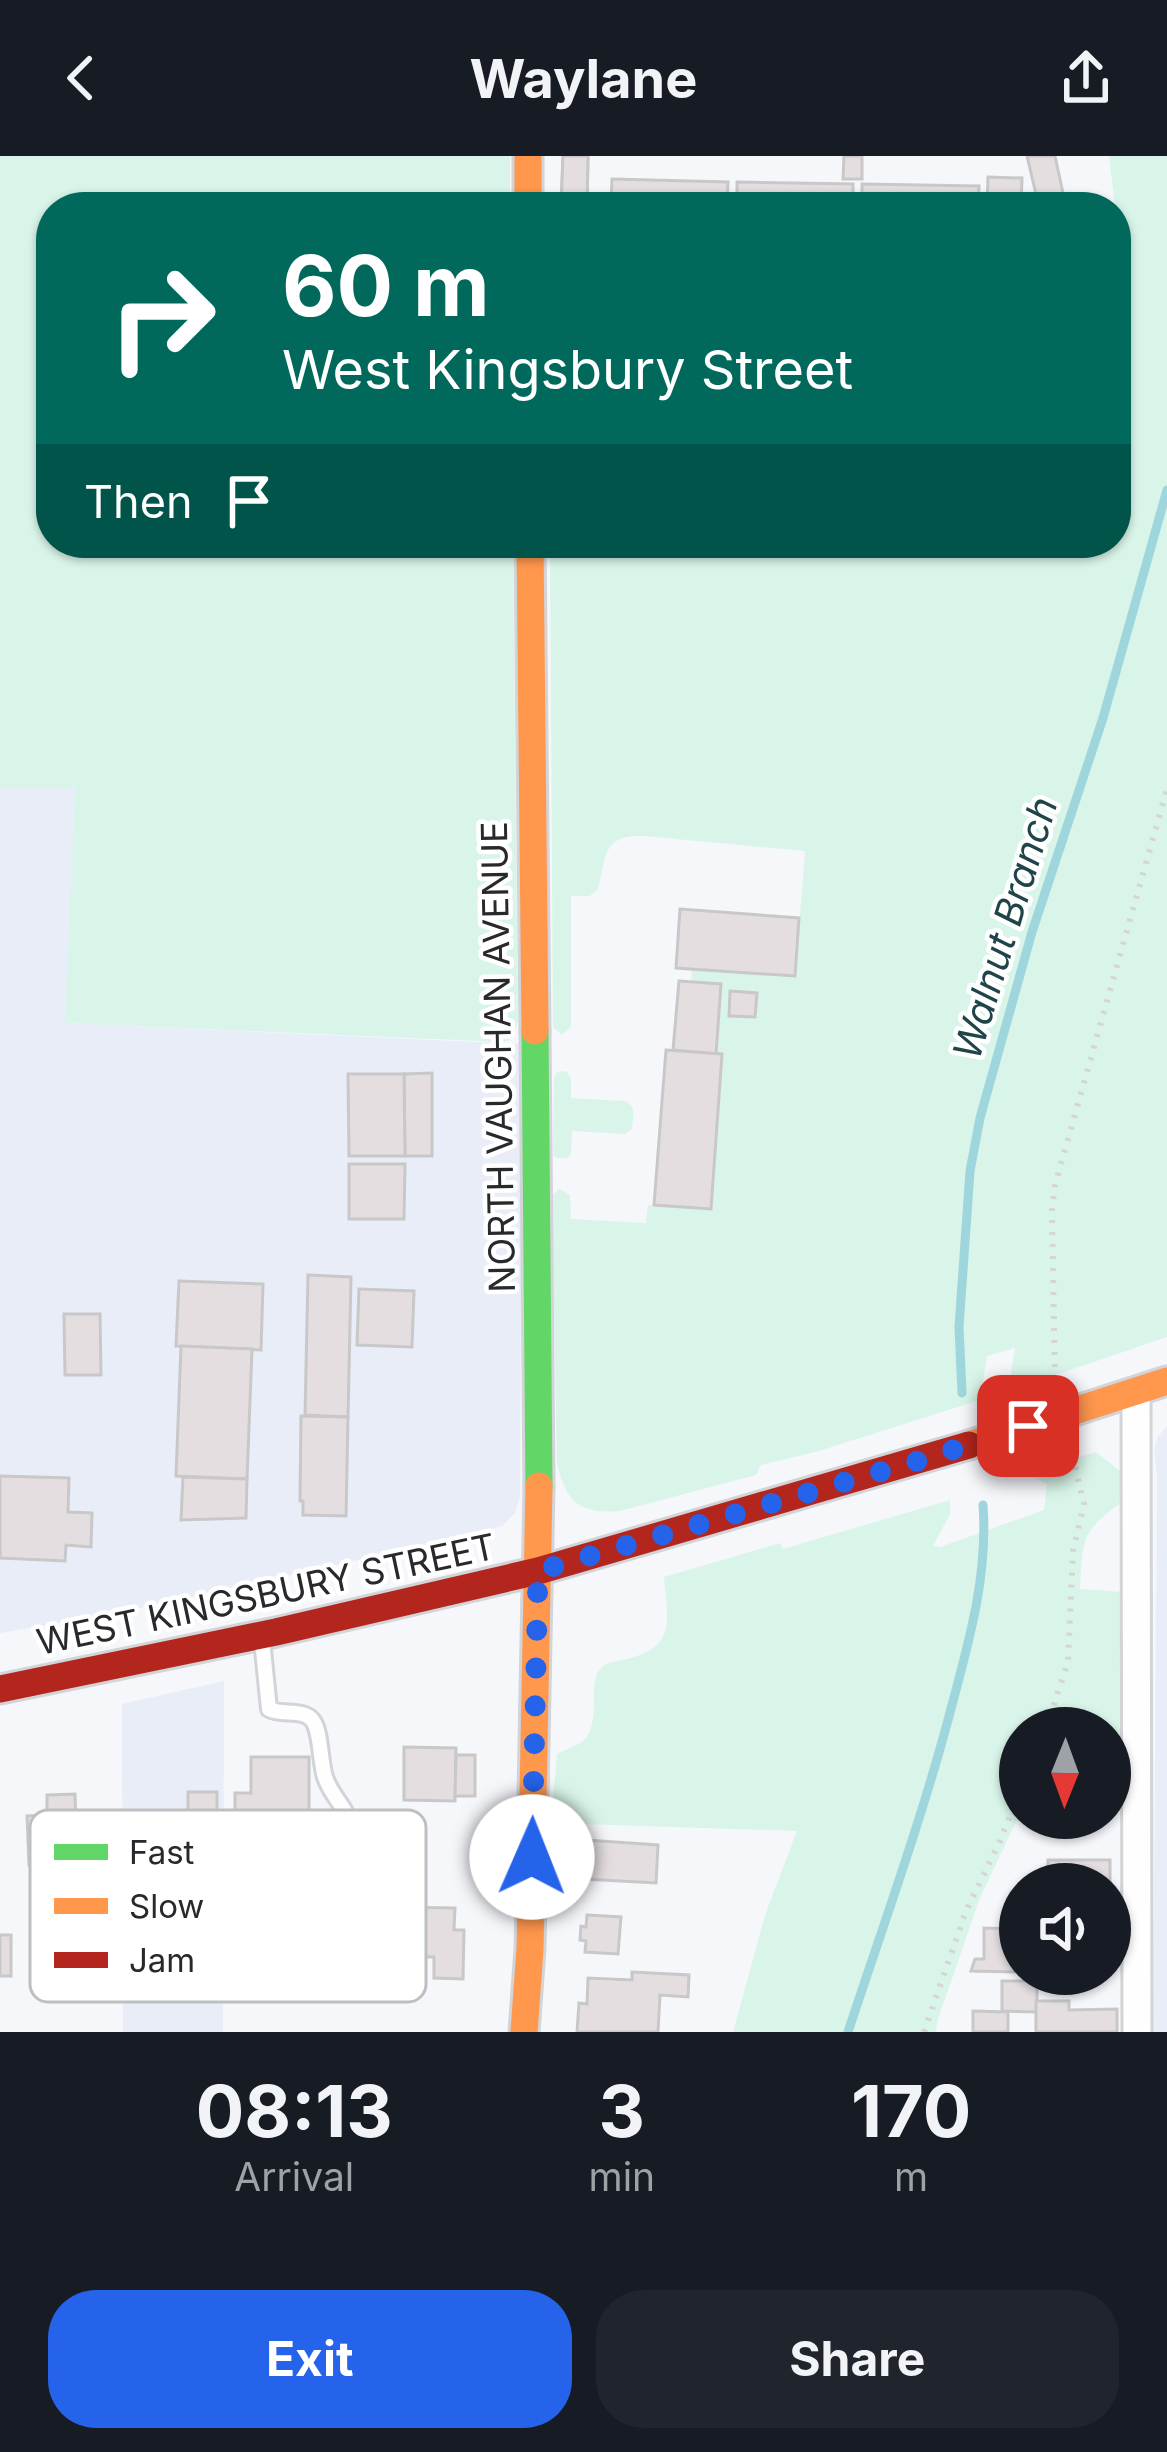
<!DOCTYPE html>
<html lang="en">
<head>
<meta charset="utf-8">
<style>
  body { margin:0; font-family:Inter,sans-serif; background:#20242c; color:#f1f3f6; height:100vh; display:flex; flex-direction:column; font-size:45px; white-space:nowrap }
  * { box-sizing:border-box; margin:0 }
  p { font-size:39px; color:#9ea1a6 }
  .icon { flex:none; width:66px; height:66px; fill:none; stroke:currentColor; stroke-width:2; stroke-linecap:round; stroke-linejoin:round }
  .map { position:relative; height:1876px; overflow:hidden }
  .panel { display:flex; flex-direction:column; background:#171b24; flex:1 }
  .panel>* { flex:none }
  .hud { position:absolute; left:36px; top:36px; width:1095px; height:366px; border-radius:48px; box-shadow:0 3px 9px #0004; background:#00695c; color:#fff; overflow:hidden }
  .needle { width:78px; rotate:181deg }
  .controls { position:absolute; left:999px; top:1551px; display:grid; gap:24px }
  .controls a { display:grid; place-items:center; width:132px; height:132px; border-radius:50%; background:#171b24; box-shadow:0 3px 9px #0004; font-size:60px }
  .pin { position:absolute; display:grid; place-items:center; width:102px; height:102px; color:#fff; margin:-51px; border-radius:24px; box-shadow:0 6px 18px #0006 }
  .me { position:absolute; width:132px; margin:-66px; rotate:1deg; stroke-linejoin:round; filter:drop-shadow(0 0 9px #0008) }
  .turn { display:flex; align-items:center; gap:42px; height:252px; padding:0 48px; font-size:54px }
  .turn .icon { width:156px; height:156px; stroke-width:2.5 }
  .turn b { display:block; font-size:84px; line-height:102px }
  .then { display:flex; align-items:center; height:114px; padding:0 48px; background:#0003; gap:24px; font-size:45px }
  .eta { display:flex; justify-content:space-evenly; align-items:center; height:204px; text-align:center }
  .eta b { font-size:72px; font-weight:700; line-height:84px }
  .button { display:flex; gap:24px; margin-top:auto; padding:24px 48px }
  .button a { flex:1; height:138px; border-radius:48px; background:#2563eb; color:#fff; font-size:48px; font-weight:700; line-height:138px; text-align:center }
  .button a+a { background:#20242c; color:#f1f3f6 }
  header { display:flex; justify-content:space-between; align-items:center; height:156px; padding:0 48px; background:#171b24; font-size:54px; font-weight:700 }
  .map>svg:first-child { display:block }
</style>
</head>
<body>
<header><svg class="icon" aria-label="back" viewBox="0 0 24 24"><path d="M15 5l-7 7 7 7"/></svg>Waylane<svg class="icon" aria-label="share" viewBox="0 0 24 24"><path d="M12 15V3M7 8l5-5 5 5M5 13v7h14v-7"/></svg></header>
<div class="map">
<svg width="1167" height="1876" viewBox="0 0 1167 1876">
  <rect width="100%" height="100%" fill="#f5f7fb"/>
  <!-- built -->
  <g fill="#e8edf8">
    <path d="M0,632h75l-9,235 456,21 -2,453 -5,16 -13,13 -21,7 -373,82 -108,18z"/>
    <path d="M1167,1270v606h-14l4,-556 -3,-24 3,-14z"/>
    <path d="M224,1525l-1,351h-100l-1,-328z"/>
  </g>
  <!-- green -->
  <g fill="#d9f5e9">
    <path d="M0,0h510v51h-459v336h462l5,479 -8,18 -7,2 -438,-19 10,-235h-75z"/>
    <path d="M1109,0h58v1181l-159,54 7,-43 -28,8 -7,44 -161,51 -58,14 -5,10 -136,36c-42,3 -53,-9 -63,-47l-5,-268 7,-7 11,6 1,24 75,4 2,-18 63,4 11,-154 -6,-1 5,-69 -30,-3 1,-13 103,7 10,-125 -162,-15c-42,-1 -36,21 -45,53l-8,7h-19v131l-9,8 -9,-8 -3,-484h566v-223l4,-1 1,-64z"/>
    <path d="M562,915l5,1 4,7v19l54,3c12,6 8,16 7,28l-7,5 -53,-3 -1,23 -4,4h-11l-3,-3 1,-76 2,-6z"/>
    <path d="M1096,1296l26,21v29c-42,30 -39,37 -42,87l42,3 1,175 -13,3v-42h-90v85l-40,85 -43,124 -1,10h-203l33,-120 31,-81 -246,-8 6,-69c7,-4 20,-8 26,-13 20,-19 3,-57 18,-73 6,-6 17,-7 26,-9 51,-13 40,-39 37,-82l116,-34 3,6 167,-49v14l-17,32 7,1 104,-37 3,-26 -14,-7v-7z"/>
  </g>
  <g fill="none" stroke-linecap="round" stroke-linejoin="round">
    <!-- stream -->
    <g stroke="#9fd5dc" stroke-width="9">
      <path d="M962,1237l-3,-66 11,-156 10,-53 52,-186 71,-214 64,-228"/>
      <path d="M848,1876c36,-109 75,-216 104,-327 18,-67 36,-131 31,-200"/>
    </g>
  </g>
  <!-- building -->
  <g fill="#e5dee0" stroke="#c9c8c9" stroke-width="3">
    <path d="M563,0h25l-1,51h-26z"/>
    <path d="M563,0h25l-1,51h-26z"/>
    <path d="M844,0h18v23h-19z"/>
    <path d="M1027,0h28l11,51h-27z"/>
    <path d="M988,21l34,1 -1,29h-34z"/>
    <path d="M612,23l116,3 -1,25h-116z"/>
    <path d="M737,26l116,2v23h-116z"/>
    <path d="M862,28l117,2 -1,21h-116z"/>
    <path d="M680,753l119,9 -4,58 -119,-8z"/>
    <path d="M679,825l42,3 -5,70 -43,-4z"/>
    <path d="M730,835l27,2 -2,24 -26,-1z"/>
    <path d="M666,894l56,4 -11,155 -57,-4z"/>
    <path d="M432,917v83h-27l-1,-82z"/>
    <path d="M348,918h56l1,82h-56z"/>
    <path d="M349,1008h56l-1,55h-55z"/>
    <path d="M308,1119l43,2 -3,140 -43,-2z"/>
    <path d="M179,1125l84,3 -2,66 -85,-4z"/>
    <path d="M359,1133l55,2 -2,56 -55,-2z"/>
    <path d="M64,1158h36l1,61h-36z"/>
    <path d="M181,1190l71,3 -5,130 -71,-3z"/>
    <path d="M301,1260l47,1 -2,99 -43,-1v-14h-3z"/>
    <path d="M0,1320l69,2 -1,34 24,1 -1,34 -25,-2 -1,16 -65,-3z"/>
    <path d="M183,1321l64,2 -1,39 -65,2z"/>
    <path d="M404,1591l52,1 -1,53 -51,-1z"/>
    <path d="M456,1599h19v41h-20z"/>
    <path d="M251,1601h58v62h-14v29h-60v-55h16z"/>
    <path d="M188,1636h29v65l-29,1z"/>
    <path d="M75,1638l2,70 -48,1 -2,-49 20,-1v-20z"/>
    <path d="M586,1684l72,5 -2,38 -72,-4z"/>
    <path d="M1048,1704h62v24h-50v-7h-12z"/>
    <path d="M390,1751l65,1 -1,22h10l-1,49 -29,-1v-21h-15v-21l-29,-1z"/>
    <path d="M587,1759l34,2 -3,37 -33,-2 1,-11 -6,-1 1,-14 5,1z"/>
    <path d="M984,1772l36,1v43l-49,-1 4,-12h9z"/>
    <rect x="0" y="1779" width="11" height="41"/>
    <path d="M632,1816l57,3 -1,22 -28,-2 -2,37h-81l2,-29 8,1 1,-26 44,2z"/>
    <path d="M1002,1825h35v31l-35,-1z"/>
    <path d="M1036,1845h33v9l48,-1v23h-81z"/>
    <path d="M973,1855l35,1v20h-35z"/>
  </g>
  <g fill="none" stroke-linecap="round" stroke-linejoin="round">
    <defs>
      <path id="lane" d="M262,1484l7,69c13,7 35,-1 44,12 8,11 7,41 12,56 4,13 12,21 19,33 14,22 7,47 -19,51"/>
      <path id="street" d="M1136,1236l1,640"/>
      <path id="fast" d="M535,875l4,455"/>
      <g id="slow">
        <path d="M528,0v51"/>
        <path d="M530,387l5,488"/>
        <path d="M969,1289l198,-64"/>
        <path d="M524,1876l6,-83 9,-463"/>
      </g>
      <path id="jam" d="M0,1533l276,-57 262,-61 431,-126"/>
    </defs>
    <!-- lane casing -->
    <use href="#lane" stroke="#d2d4d7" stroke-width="20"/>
    <!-- street casing -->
    <use href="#street" stroke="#d2d4d7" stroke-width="33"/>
    <!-- fast casing -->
    <use href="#fast" stroke="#d2d4d7" stroke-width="33"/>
    <!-- slow casing -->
    <use href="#slow" stroke="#d2d4d7" stroke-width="33"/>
    <!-- jam casing -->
    <use href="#jam" stroke="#d2d4d7" stroke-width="33"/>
    <!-- path -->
    <g stroke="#d5d5d6" stroke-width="6" stroke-dasharray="3 9" stroke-linecap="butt">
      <path d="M1055,1223l-3,-169 3,-25 112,-396"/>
      <path d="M1046,1572l22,-66 5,-111 11,-47 -13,-53"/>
      <path d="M924,1876l42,-121 34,-70 20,-51"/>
    </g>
    <!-- lane -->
    <use href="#lane" stroke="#fefefe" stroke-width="14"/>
    <!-- street -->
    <use href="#street" stroke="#fefefe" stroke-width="27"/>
    <!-- fast -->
    <use href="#fast" stroke="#63d668" stroke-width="27"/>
    <!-- slow -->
    <use href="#slow" stroke="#ff974d" stroke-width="27"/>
    <!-- jam -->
    <use href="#jam" stroke="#b3261e" stroke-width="27"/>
  </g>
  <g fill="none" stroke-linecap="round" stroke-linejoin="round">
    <!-- route -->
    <path stroke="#2563eb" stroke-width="21" stroke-dasharray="0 37.8" d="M532,1701l6,-286 380,-110 110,-35"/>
  </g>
  <g text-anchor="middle" stroke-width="9" stroke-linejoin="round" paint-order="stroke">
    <!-- street labels -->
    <g font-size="36" fill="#27292c" stroke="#fff">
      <text transform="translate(498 901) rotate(-91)" y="13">NORTH VAUGHAN AVENUE</text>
      <text transform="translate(266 1438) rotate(-12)" y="13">WEST KINGSBURY STREET</text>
    </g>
    <!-- water labels -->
    <g font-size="39" font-style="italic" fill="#204549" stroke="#fff">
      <text transform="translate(1005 772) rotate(-73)" y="14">Walnut Branch</text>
    </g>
  </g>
  <!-- legend -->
  <rect x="30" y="1654" width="396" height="192" rx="18" fill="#fff" stroke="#bebfc0" stroke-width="3"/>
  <rect x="54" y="1688" width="54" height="16" fill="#63d668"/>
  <rect x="54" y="1742" width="54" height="16" fill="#ff974d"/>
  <rect x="54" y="1796" width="54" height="16" fill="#b3261e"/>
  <g font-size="33" fill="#27292c">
    <text x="129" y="1708">Fast</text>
    <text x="129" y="1762">Slow</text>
    <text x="129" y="1816">Jam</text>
  </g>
</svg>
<div class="controls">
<a><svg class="needle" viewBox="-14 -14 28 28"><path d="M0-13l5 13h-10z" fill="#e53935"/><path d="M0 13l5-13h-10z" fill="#9ea1a6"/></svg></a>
<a><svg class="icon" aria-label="sound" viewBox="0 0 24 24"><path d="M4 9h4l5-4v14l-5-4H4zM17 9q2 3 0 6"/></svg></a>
</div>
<div class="pin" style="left:1028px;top:1270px;background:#d93025"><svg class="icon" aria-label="arrive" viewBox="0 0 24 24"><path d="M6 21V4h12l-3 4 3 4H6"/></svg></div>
<svg class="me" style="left:532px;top:1701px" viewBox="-20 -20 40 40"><circle r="19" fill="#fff"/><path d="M0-13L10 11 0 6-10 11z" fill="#2563eb"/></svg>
<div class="hud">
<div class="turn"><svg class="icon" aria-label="right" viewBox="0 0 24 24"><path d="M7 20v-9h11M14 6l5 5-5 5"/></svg><div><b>60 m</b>West Kingsbury Street</div></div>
<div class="then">Then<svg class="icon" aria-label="arrive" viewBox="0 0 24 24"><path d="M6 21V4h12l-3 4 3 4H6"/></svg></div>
</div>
</div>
<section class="panel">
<div class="eta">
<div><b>08:13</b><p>Arrival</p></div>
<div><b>3</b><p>min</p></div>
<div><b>170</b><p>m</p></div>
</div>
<div class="button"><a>Exit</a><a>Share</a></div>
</section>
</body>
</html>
